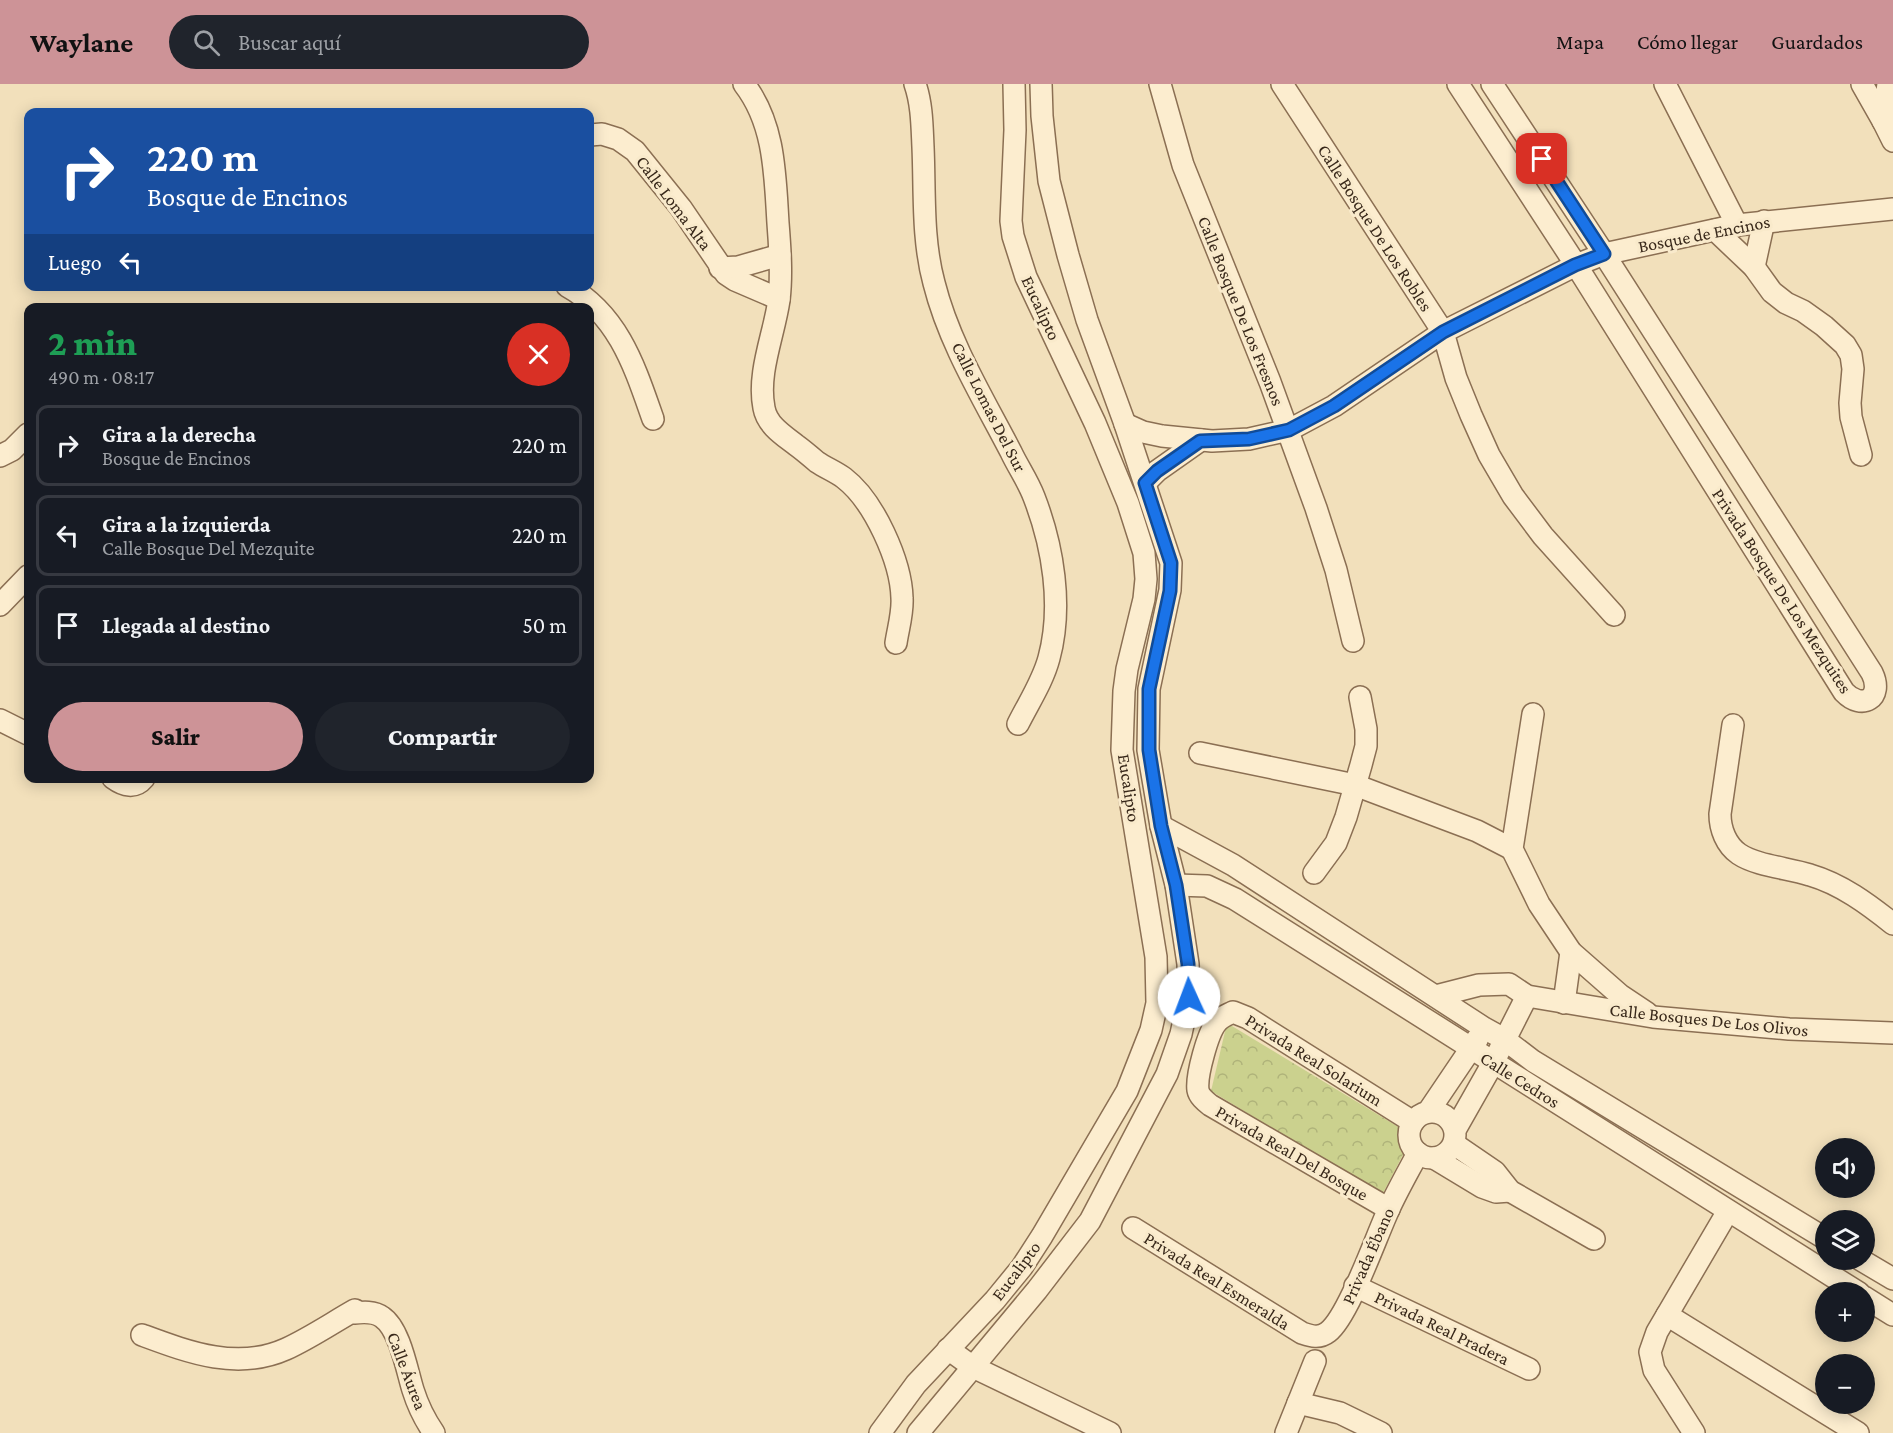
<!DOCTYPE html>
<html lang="es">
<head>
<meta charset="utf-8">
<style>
  body { margin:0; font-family:"Crimson Pro",serif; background:#20242c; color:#f1f3f6; height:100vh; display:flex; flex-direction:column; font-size:22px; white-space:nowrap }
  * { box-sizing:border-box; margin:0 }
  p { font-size:20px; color:#9ea1a6 }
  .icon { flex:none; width:33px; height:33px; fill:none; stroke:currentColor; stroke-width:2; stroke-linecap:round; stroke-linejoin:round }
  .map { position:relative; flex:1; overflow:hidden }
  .details { position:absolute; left:24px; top:219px; width:570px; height:480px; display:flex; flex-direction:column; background:#171b24; border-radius:12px; box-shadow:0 3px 15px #0003 }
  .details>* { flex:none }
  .hud { position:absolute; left:24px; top:24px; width:570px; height:183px; border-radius:12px; box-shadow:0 3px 15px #0003; background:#1a4fa0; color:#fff; overflow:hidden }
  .tools { position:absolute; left:1815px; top:1054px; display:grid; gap:12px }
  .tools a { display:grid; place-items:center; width:60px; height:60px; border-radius:50%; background:#171b24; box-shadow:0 3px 15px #0003; font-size:30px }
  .pin { position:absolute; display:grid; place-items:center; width:51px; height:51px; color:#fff; margin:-26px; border-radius:12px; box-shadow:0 3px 9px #0006 }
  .me { position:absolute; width:66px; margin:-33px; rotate:358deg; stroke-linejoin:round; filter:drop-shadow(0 0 4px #0008) }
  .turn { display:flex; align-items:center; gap:21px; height:126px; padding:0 24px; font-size:27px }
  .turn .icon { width:78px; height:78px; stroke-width:2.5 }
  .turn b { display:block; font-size:42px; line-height:51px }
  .then { display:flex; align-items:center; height:57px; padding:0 24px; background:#0003; gap:12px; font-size:22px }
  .round { display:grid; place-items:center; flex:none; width:63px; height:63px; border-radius:32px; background:#20242c }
  .summary { display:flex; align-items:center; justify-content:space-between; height:102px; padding:0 24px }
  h1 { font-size:36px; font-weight:800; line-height:45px; color:#1e9e55 }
  .button { display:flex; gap:12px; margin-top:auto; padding:12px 24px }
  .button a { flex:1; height:69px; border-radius:36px; background:#cd9397; color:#111; font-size:24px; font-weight:800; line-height:69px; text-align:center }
  .button a+a { background:#20242c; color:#f1f3f6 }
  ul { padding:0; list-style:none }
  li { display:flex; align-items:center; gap:18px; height:81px; margin:0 12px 9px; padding:0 12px; border:3px solid #363941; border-radius:12px }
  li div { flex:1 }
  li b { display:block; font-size:22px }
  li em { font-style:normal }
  header { display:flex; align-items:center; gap:36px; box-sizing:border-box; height:84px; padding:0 30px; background:#cd9397; color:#111 }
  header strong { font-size:28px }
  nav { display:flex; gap:33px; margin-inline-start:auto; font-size:21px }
  .search { width:420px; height:54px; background:#20242c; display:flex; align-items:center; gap:15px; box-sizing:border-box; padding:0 21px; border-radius:33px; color:#9ea1a6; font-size:22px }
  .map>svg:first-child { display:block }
</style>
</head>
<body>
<header>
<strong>Waylane</strong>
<div class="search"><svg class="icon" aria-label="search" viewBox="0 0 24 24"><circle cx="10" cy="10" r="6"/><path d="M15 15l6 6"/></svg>Buscar aquí</div>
<nav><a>Mapa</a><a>Cómo llegar</a><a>Guardados</a></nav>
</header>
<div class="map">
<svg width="1893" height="1349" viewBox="0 0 1893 1349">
  <defs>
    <pattern id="forest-crowns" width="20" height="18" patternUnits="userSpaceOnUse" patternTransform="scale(1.5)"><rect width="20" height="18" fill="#cbd18e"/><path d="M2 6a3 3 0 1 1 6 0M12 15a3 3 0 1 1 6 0" fill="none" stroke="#afb37a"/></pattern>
  </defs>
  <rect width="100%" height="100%" fill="#f2e0bb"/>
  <!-- forest -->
  <path fill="url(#forest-crowns)" d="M1227,939l178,108 1,18 -24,46 -171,-104z"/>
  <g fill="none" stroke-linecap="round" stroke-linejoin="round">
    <defs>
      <g id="minor">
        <path d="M744,0c31,40 31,91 34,139 2,25 4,52 1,77 -5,35 -22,73 -15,108 3,17 19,27 32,37 7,5 14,11 21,17 9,6 19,10 27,16 30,23 57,83 58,120 1,15 -4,31 -6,45"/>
        <path d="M915,0c7,20 7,42 8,63 2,45 -1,92 11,136 15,60 49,115 77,169 7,15 17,29 23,45 19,49 29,109 15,161 -6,23 -20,44 -31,66"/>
        <path d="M1160,0l23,81 87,217 46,126 20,62 17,71"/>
        <path d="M1282,0l161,248 13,46 15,37 18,40 24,41 30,40 71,79"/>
        <path d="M1458,0l118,181 268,427c18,19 40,6 28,-19l-268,-419 -112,-170"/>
        <path d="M1665,0l72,141"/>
        <path d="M1862,0l21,37"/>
        <path d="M1888,0l-5,37 10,20"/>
        <path d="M590,51l12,-1 16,5 17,12 46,57 45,66 9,6 44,19"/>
        <path d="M1715,146l39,37 18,25 14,11 17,8 21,15 21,19 6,10 2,14 -3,34 1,14 10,38"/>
        <path d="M1754,183l10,-46"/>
        <path d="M720,184l18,-1 42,-12"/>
        <path d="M567,202c52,29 68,82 86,133"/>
        <path d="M1125,340l18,8 19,4 50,5 37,-2 40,-9 45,-24 109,-74 133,-67 28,-11 133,-29 156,-16"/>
        <path d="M0,372l12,-6 16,-16"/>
        <path d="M1145,399l12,-12 44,-31"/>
        <path d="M0,521l28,-29"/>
        <path d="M1533,630l-21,135 27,55 32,48 49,43 27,18"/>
        <path d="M0,636l28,14"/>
        <path d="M1733,641l-13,89c0,15 6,31 19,40 18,12 50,14 71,21 31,9 58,29 83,49"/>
        <path d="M1200,669l155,32 122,46 35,18"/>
        <path d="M113,694c11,8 22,11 31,0"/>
        <path d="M1161,742l72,39 251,163 20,11 29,22 293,178"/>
        <path d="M1314,789l22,-30 10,-26 15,-52 5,-19v-17l-6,-32"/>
        <path d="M1176,801l31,1 28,13 624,394"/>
        <path d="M1436,912l43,-11 30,-1 18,12 126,21 136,12 104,4"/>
        <path d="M1564,919l7,-51"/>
        <circle cx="1432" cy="1051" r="23"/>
        <path d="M1428,1028l50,-74"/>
        <path d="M1455,1046l38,-67 34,-67"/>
        <path d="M1454,1060l41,28 15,19 84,48"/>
        <path d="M1434,1074l48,29 14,5 14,-1"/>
        <path d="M1389,1125l-179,-104c-5,-4 -11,-9 -12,-15 -2,-14 10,-58 19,-68 4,-5 10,-7 16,-10l15,6 165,104"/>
        <path d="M1133,1144l169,105c9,3 17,6 26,-1 20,-15 48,-95 60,-121 9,-20 20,-39 30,-58"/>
        <path d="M1861,1176l32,19"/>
        <path d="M1355,1202l174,83"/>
        <path d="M1864,1213l29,18"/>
        <path d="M1667,1231l191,118"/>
        <path d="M142,1251c46,17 95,36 144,14 24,-11 46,-26 69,-39l-1,3c9,-1 20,-2 28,4 18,12 25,54 31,73 5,16 12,30 21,43"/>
        <path d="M948,1265l25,18 137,66"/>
        <path d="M1298,1319l42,10 41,20"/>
        <path d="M880,1349l36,-49 79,-84 27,-33 20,-31 85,-145 24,-61 6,-27 -1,-46 -34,-207 2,-59 3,-22 17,-70 2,-20 -2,-26 -16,-50 -33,-80 -69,-146 -13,-41 -2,-15 4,-91 -1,-46"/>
        <path d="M918,1349l119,-143 53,-69 77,-147 14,-40 8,-37 -1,-33 -12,-79 -15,-59 -13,-76 1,-61 21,-99 1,-27 -46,-139 -38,-104 -19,-65 -19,-74 -7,-65 -1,-32"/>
        <path d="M1286,1349l29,-72"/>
        <path d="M1694,1349l-40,-63 -4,-18 7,-20 71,-121"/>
      </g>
    </defs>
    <!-- minor casing -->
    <use href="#minor" stroke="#8b6f53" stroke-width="24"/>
    <!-- minor -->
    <use href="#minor" stroke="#fcedcf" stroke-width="21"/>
  </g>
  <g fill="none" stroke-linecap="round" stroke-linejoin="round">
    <defs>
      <path id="route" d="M1189,913l-1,-33 -12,-79 -15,-59 -12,-76v-61l21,-98 1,-28 -26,-80 12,-12 43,-30 49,-2 40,-9 45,-24 109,-74 132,-67 29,-11 -62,-95"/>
    </defs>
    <!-- route casing -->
    <use href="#route" stroke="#114b97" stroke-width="15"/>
    <!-- route -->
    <use href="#route" stroke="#1a73e8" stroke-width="10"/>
  </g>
  <g text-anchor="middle" stroke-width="6" stroke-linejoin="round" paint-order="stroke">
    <!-- street labels -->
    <g font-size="18" fill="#38281a" stroke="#f9eacb">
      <text transform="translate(674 119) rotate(53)" y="6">Calle Loma Alta</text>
      <text transform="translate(1375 144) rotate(57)" y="6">Calle Bosque De Los Robles</text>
      <text transform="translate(1704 150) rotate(-11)" y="6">Bosque de Encinos</text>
      <text transform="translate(1041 224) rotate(65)" y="6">Eucalipto</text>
      <text transform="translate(1241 227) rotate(68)" y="6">Calle Bosque De Los Fresnos</text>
      <text transform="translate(989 323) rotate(63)" y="6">Calle Lomas Del Sur</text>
      <text transform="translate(1782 507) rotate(57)" y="6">Privada Bosque De Los Mezquites</text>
      <text transform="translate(1129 704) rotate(81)" y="6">Eucalipto</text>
      <text transform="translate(1709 936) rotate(6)" y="6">Calle Bosques De Los Olivos</text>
      <text transform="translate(1314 976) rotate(32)" y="6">Privada Real Solarium</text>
      <text transform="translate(1520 996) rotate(32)" y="6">Calle Cedros</text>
      <text transform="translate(1292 1069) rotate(30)" y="6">Privada Real Del Bosque</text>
      <text transform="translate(1368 1172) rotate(-66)" y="6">Privada Ébano</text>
      <text transform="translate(1016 1187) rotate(-53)" y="6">Eucalipto</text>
      <text transform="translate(1217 1197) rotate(32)" y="6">Privada Real Esmeralda</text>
      <text transform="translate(1442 1244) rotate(26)" y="6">Privada Real Pradera</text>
      <text transform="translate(407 1287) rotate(69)" y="6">Calle Áurea</text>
    </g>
  </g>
</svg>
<div class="tools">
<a><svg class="icon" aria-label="sound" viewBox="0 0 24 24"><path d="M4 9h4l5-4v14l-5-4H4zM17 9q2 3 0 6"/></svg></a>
<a><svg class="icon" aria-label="layers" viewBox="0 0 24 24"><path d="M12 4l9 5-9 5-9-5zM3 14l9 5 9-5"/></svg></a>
<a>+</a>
<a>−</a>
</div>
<div class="pin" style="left:1542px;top:75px;background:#d93025"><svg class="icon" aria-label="arrive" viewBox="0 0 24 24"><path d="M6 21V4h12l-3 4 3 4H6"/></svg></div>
<svg class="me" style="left:1189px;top:913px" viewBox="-20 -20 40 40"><circle r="19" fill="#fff"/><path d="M0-13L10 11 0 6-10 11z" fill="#1a73e8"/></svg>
<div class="hud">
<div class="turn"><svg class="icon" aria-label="right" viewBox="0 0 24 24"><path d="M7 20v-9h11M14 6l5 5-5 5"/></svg><div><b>220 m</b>Bosque de Encinos</div></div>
<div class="then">Luego<svg class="icon" aria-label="left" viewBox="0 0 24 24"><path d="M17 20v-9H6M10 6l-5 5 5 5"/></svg></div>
</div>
<section class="details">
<div class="summary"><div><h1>2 min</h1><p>490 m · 08:17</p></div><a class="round" style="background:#d93025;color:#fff"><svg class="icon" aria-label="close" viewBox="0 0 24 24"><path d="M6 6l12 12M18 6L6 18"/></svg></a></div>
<ul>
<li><svg class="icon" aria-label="right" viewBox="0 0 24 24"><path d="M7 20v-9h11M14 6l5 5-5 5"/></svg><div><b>Gira a la derecha</b><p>Bosque de Encinos</p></div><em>220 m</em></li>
<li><svg class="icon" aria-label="left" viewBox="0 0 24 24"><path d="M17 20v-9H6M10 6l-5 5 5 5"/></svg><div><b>Gira a la izquierda</b><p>Calle Bosque Del Mezquite</p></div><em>220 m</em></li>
<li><svg class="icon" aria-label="arrive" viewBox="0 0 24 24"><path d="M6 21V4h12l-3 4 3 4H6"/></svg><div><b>Llegada al destino</b></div><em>50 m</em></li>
</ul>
<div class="button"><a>Salir</a><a>Compartir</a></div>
</section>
</div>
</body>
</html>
